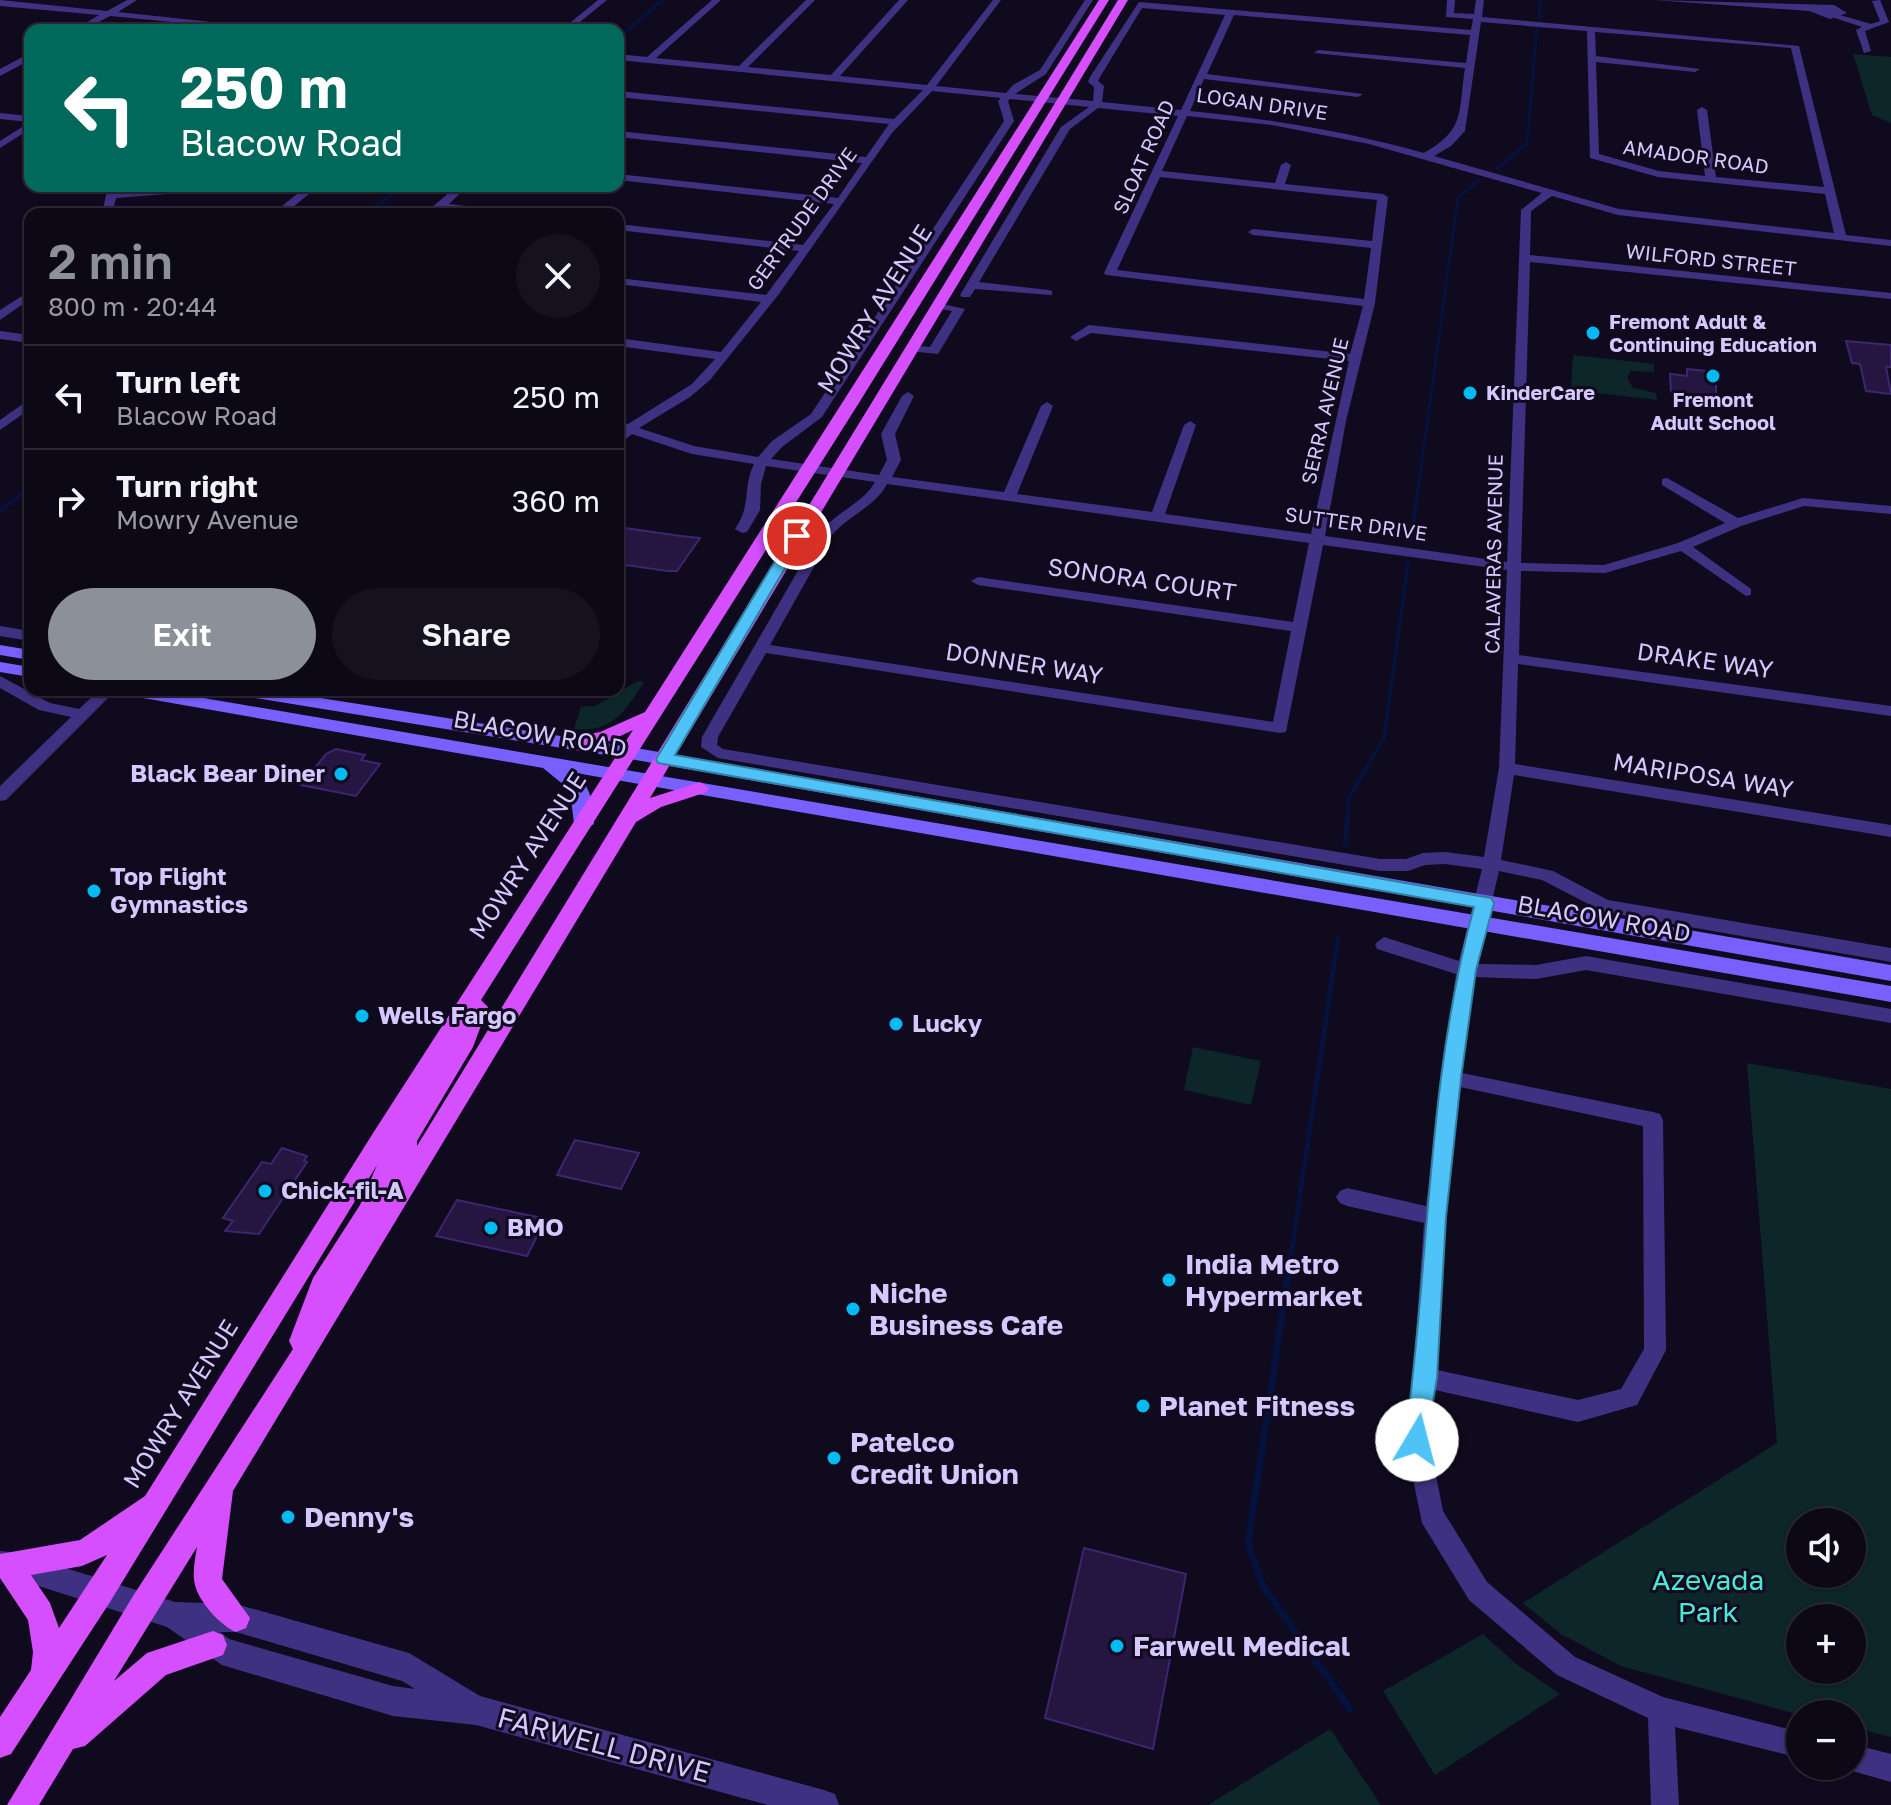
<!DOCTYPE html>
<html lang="en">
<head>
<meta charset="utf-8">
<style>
  body { margin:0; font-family:"Golos Text",sans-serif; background:#15111f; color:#f1f3f6; height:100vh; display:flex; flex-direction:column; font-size:30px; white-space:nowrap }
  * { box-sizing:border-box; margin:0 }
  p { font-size:26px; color:#9a9aa1 }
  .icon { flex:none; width:44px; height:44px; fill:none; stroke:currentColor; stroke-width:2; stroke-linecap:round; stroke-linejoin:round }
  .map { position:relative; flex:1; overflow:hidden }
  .side { position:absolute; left:24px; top:208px; width:600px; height:488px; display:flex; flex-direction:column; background:#0c0816; border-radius:16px; box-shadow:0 2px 6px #0004,0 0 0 2px #2c2935 }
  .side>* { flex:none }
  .top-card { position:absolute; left:24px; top:24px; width:600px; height:168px; border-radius:16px; box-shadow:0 2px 6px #0004,0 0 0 2px #2c2935; background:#00695c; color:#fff; overflow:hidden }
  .buttons { position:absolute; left:1786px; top:1508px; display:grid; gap:16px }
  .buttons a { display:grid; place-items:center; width:80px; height:80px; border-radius:50%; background:#0c0816; box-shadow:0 2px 6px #0004,0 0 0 2px #2c2935; font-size:40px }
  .pin { position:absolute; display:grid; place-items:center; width:68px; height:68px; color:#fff; margin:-34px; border:4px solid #fff; border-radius:50%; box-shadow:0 2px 8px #0007 }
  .me { position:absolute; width:88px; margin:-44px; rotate:8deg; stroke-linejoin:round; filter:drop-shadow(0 0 6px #0008) }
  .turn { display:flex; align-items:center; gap:28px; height:168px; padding:0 24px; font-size:36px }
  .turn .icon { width:104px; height:104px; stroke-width:2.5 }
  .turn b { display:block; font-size:56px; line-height:68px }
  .round { display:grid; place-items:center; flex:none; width:84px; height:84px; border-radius:42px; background:#15111f }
  .summary { display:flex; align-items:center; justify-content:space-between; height:136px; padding:0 24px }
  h1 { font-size:48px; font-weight:600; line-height:60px; color:#8c9099 }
  .button { display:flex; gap:16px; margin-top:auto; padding:16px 24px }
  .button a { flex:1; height:92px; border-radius:48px; background:#8c9099; color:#fff; font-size:32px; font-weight:600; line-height:92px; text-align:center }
  .button a+a { background:#15111f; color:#f1f3f6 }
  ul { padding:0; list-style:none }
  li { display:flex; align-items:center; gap:24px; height:104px; padding:0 24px; border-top:2px solid #2c2935 }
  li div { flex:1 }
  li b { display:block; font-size:30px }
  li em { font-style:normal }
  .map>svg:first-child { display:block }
</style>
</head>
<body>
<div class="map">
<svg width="1891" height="1805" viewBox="0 0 1891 1805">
  <rect width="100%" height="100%" fill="#100a1e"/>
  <!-- green -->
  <g fill="#0d2629" fill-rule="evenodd">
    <path d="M1853,54l38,3v66l-19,-8z"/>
    <path d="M1573,355l81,9v8l-23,-1 -4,7 6,10 23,5 1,7 -86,-10z"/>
    <path d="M638,681l6,1c-19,29 -31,51 -70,47l7,-22 14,-1z"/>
    <path d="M1193,1047l68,14 -10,44 -67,-15z"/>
    <path d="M1747,1063l144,26v648l-39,-10v-13l-52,1 -179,-49 -60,-32 -38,-31 254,-160zM1800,1522h52v52h-52zM1852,1618v52h-52v-52z"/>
    <path d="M1483,1634l32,29 45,31 -125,81 -52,-84z"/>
    <path d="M1330,1729l51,76h-173z"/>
  </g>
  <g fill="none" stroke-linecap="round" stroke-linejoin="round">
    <!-- stream-far3 -->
    <g stroke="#05123d" stroke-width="3">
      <path d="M1539,18l1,-18"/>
      <path d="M618,39l44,-39"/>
      <path d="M1497,169l30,-26 10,-116"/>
      <path d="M367,214l35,-28"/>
      <path d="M1419,482l39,-284 21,-18"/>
    </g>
    <!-- stream-far2 -->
    <g stroke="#05123d" stroke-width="4">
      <path d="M0,511l30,-24"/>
      <path d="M1411,541l8,-61"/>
      <path d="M1347,823l2,-25 35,-60 24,-175"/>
    </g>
    <!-- stream-far1 -->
    <g stroke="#05123d" stroke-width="5">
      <path d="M1345,844l2,-23"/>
      <path d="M1291,1256l47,-318"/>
    </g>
    <!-- stream -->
    <path stroke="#05123d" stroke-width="7" d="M1291,1254l-43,289 15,43 87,123"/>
  </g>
  <!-- building -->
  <g fill="#241541" stroke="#3d256f" stroke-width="2">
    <path d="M1846,341l45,4v22h-5l5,27 -25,-3 -6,-27 -8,-1z"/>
    <path d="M1687,369l29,3v34l-17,-2v-8l-28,-4 -1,-18 17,2z"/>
    <path d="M618,527l63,9 19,2 -23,33h-9l-50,-7z"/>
    <path d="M336,749l29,6 -4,5 19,4 -24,32 -55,-11 25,-31z"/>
    <path d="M575,1140l64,13 -18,36 -64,-14z"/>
    <path d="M282,1148l25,8 -3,5 3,1 -48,72 -34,-3 8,-10 -10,-3 39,-56 9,2z"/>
    <path d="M457,1200l89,19 -19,37 -91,-20z"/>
    <path d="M1084,1548l102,26 -33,175 -108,-31z"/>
  </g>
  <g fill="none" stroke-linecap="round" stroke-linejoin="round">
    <!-- minor -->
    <g fill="#3f3181" fill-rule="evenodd">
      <path d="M0,0l107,11 20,-11h10l-19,12 168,18h-31l-145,-14 -26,14h-10l25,-15 -99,-9z"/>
      <path d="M598,0h9l-37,30h-9z"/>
      <path d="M712,0h9l-65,58 83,8 67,-66h9l-67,67 83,8 68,-75h9l-68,76 87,9 66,-85h8l-65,86 70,7 7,-8 27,-15 45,-70h8l-47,74 -31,20 78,7 1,-14 -6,-5 2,-5 49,-75 332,28 2,-11 -27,-2 1,-17h8l-1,13 20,1 2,-14h8l-2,17 317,29 47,189 45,5v6l-273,-31 -66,-19 -21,15 -1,44 361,38v6l-361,-37 -9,301 83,2 74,-22 47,-20 -63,-38v-6l5,-1 71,40 65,-20 88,8v8l-87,-8 -63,20 -48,21 58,42v6l-5,1 -65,-45 -76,22 -84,-2 -2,84 372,51v10l-373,-52 -3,100 376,61v12l-377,-62 -13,85 52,11 55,29 283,48v14l-287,-50 -62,-32 -43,-9 -22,93 59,1 50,-9 305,53v14l-305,-53 -50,9 -62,-2 -12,96 191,39 7,2 3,6 3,230 -29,55 -59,17 -143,-32 -6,50 14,71 44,71 88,75 88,40 137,35v26l-125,-31 4,78h-28l-3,-87 -91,-43 -88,-75 -47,-77 -17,-83 8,-62 11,-155 -77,-17 -7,-3 -4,-6 4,-6 7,-3 79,18 30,-232 -79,-25 -2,-5 9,-7 75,24 23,-92 -37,-5 -20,1 -17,6h-28l-662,-113 -17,-11 1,-10 117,-203c17,-23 44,-30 56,-52l-109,-16 -5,18 -1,26 -13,22 -5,1 -7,-4c17,-25 7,-40 19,-65l-62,-10 -60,-20 -14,11 3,-15 -3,-1v-8l10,3 64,-40 23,-25 -97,-13v-8l103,14 40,-50 -143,-18v-6l148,17 33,-44 -181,-21v-6l185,21 31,-41 -216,-24v-6l220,24 24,-35 -244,-26v-6l248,26 23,-33 -271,-27v-6l276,28 29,-29 -305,-30v-6l29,3zM1142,8l83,7 -44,95 -79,-8 2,-16 -6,-5 2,-4zM1234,15l236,20 -4,28 -148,-13 -4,3 151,15c-7,45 1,61 -41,85 -77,-22 -154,-34 -234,-42l14,-32 154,18 5,-3 -156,-20zM1481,22l106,9 3,127 68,19 167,17 9,39 -215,-24 -185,-53 17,-10 14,-15zM1595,32l196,16 33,139 -108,-10 -9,-67 -5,-3 -5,3 8,66 -46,-5 -60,-17 -3,-92 99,10 5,-3 -104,-13zM932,91l69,7 -3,3 6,20 -193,293 -39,27 -14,16 -64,-11 -55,-18 51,-31 20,-17 69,-86 113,-161zM1010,99l79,8 -28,20 -101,168 2,2h8l5,-8 77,6v-4l-4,-1 -69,-8 91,-153 28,-21 80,8 -74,157 2,2 257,31 -13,48 -261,-29 -19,12 6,4 15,-8 258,28 -38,173 -146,-20 31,-89 -6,-4 -6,4 -32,87 -135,-18 36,-88 -6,-4 -6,4 -37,86 -112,-15 9,-17 -6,-26 19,-38 -6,-4 -6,4 -21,38 6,26 -8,15 -108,-16 11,-12 40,-30 192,-296 -6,-20zM1187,116l85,9 97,19 173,49 -21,17 -14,352 -182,-26 21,-115 29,-118 13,-106 -5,-3 -98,-10 6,-19 -5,-3 -5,3 -6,18 -113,-12zM1160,177l217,23 -5,41 -119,-12 -5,3 5,3 118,13 -7,51 -247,-29zM887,484l422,59 -16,79 -315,-45 -7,4 7,4 313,46 -18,91 -503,-77 62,-110c17,-20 43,-28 55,-51zM1323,545l184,25 -8,198 -15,89 -39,-5 -22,1 -17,6h-26l-657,-110 -6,-4 1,-8 48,-84 514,80 6,-1zM1460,1087l183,39 1,223 -23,40 -43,11 -141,-30 9,-153z"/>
      <path d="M1880,0l9,22 -24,9 6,20 -7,2 -8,-23 6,-3 -33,-11 4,-3 38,11 9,-3 -8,-20z"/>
      <path d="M30,53v7l-30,16v-7z"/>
      <path d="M0,113l30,3v6l-30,-3z"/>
      <path d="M30,122v7l-30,19v-7z"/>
      <path d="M108,186h10l-1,6 63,-5 5,3 -5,3 -64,5 -4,16h-10z"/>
      <path d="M307,186h12l-35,28h-12z"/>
      <path d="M457,186h11l-19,18 58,7 5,3 -70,-5 -11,3v-4z"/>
      <path d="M30,291v8l-30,21v-10z"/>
      <path d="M938,303l27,6 -27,45 -29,-3v-6l21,2 22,-36 -18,-3v-4z"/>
      <path d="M0,331l30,4v8l-30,-4z"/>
      <path d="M30,399v10l-30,21v-10z"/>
      <path d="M0,626l30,5v10l-30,-5z"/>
      <path d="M0,676l50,27 29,6 20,-19h17l-110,110 -6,1v-15l71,-69 -32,-7 -39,-22z"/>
      <path d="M1852,1744l39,10v28l-49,-14 10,-2z"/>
    </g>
    <!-- tertiary -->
    <g fill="#3f3181" fill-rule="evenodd">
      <path d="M1653,0l181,5 13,8 -17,6 -21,-8z"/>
      <path d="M0,1551l17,2 158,49 61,2 173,49 71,43 344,94 11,4 4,11h-71l-292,-80 -83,-9 -171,-51 -55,-38 -150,-48 -17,-2zM220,1632h16l166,49 13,8 -22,-3 -164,-47z"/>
    </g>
    <!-- secondary -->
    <g fill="#785fff" fill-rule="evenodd">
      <path d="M0,645l30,5v10l-30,-5z"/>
      <path d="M0,662l30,5v10l-30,-5z"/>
      <path d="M117,690h40l1734,296v16l-1315,-229c15,15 18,31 18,51l-10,6 -10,-6 -4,-34 -27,-22 -417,-73z"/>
      <path d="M228,690h42l360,57 1261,218v16l-1261,-222 -393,-64z"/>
    </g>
    <!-- primary -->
    <path fill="#d54fff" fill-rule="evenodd" d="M1099,0h10l-252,406 -376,594 7,7 -15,40 -56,94v5l701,-1146h10l-478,798 50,-16 9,6 -2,4 -46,15 -25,15 -403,669 -11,88 28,39 -4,10 -10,4c-15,-6 -37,-30 -41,-47 -3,-11 0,-26 2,-38l-83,134 33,-28 66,-22 10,4 4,10 -4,10 -57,20 -81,71 -12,3 -34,56h-32l126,-209 160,-247 -4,-8 24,-63 47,-73 17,-40 -267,437 -99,152 -11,4v-41l31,-47 2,-18 -5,-32 -28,-42v-24l80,-14 65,-44 230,-366 258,-400 -23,11 -42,8 -9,-6 3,-4 38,-7 45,-20zM107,1555l-48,73 -9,-25 -19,-28 51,-9z"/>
  </g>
  <!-- route -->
  <path fill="#4fc3f7" stroke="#337fa1" stroke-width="2" d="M797,531l7,5 -129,219 816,143 3,5 -18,67 -15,108 -15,139 -9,161 -12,70 -8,3 -9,-3 -3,-8c25,-178 21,-358 69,-533l-816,-144 -2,-4 134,-223z"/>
  <!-- markers -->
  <g fill="#00baf3" stroke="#100a1e" stroke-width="3">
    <circle cx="1593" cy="333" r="8"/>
    <circle cx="1713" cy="376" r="8"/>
    <circle cx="1470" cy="393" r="8"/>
    <circle cx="341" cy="774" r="8"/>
    <circle cx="94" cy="891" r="8"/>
    <circle cx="362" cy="1016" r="8"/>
    <circle cx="896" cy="1024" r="8"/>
    <circle cx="265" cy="1191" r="8"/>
    <circle cx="491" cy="1228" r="8"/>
    <circle cx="1169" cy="1280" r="8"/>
    <circle cx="853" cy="1309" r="8"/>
    <circle cx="1143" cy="1406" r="8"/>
    <circle cx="834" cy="1458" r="8"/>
    <circle cx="288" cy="1517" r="8"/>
    <circle cx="1117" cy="1646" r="8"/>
  </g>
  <g text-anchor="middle" stroke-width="6" stroke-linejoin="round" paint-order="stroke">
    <!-- far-street labels -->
    <g font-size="20" fill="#d5c8ff" stroke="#100a1e">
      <text transform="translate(1262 104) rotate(8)" y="7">LOGAN DRIVE</text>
      <text transform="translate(1144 157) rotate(-66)" y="7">SLOAT ROAD</text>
      <text transform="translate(1696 157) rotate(8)" y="7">AMADOR ROAD</text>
      <text transform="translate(802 219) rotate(-54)" y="7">GERTRUDE DRIVE</text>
      <text transform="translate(1711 260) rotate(6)" y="7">WILFORD STREET</text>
      <text transform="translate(1325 411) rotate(-77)" y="7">SERRA AVENUE</text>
      <text transform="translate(1356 524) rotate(8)" y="7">SUTTER DRIVE</text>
      <text transform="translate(1494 554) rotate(-89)" y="7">CALAVERAS AVENUE</text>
    </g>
    <!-- far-poi labels -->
    <g font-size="20" font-weight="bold" fill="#d5c8ff" stroke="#100a1e" text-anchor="start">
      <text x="1609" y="329">Fremont Adult &amp;<tspan x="1609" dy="23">Continuing Education</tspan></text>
      <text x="1486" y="400">KinderCare</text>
      <text x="1713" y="407" text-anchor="middle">Fremont<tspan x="1713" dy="23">Adult School</tspan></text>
    </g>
    <!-- street labels -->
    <g font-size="24" fill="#d5c8ff" stroke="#100a1e">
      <text transform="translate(875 309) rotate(-58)" y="8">MOWRY AVENUE</text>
      <text transform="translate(1142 580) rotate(8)" y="8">SONORA COURT</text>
      <text transform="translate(1705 661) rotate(8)" y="8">DRAKE WAY</text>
      <text transform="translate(1024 664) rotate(9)" y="8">DONNER WAY</text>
      <text transform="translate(540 734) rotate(10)" y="8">BLACOW ROAD</text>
      <text transform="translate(1703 776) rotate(9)" y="8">MARIPOSA WAY</text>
      <text transform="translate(528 856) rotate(-57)" y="8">MOWRY AVENUE</text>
      <text transform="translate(1604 919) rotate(10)" y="8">BLACOW ROAD</text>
      <text transform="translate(181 1404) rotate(-58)" y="8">MOWRY AVENUE</text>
    </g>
    <!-- poi labels -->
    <g font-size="24" font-weight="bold" fill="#d5c8ff" stroke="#100a1e" text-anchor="start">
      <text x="325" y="782" text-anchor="end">Black Bear Diner</text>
      <text x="110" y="885">Top Flight<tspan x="110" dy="28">Gymnastics</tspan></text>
      <text x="378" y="1024">Wells Fargo</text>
      <text x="912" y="1032">Lucky</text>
      <text x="281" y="1199">Chick-fil-A</text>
      <text x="507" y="1236">BMO</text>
    </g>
    <!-- near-poi labels -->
    <g font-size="28" font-weight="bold" fill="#d5c8ff" stroke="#100a1e" text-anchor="start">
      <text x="1185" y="1274">India Metro<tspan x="1185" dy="32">Hypermarket</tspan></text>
      <text x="869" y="1303">Niche<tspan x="869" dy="32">Business Cafe</tspan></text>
      <text x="1159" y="1416">Planet Fitness</text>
      <text x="850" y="1452">Patelco<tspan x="850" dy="32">Credit Union</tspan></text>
      <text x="304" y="1527">Denny's</text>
      <text x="1133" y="1656">Farwell Medical</text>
    </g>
    <!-- near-park labels -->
    <g font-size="28" fill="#4be8d6" stroke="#100a1e">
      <text x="1708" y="1590">Azevada<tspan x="1708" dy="32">Park</tspan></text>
    </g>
    <!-- near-street labels -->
    <g font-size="28" fill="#d5c8ff" stroke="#100a1e">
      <text transform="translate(604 1745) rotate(15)" y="10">FARWELL DRIVE</text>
    </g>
  </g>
</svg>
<div class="buttons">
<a><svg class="icon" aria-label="sound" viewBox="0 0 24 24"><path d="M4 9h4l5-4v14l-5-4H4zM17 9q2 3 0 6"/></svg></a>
<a>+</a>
<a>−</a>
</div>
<div class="pin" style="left:797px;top:536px;background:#d93025"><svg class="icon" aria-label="arrive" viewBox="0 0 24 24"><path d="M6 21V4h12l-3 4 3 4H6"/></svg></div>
<svg class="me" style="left:1417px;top:1440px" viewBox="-20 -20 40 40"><circle r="19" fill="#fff"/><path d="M0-13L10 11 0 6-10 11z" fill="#4fc3f7"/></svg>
<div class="top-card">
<div class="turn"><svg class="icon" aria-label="left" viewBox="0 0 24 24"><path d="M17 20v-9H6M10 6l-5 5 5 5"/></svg><div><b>250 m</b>Blacow Road</div></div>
</div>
<section class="side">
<div class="summary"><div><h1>2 min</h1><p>800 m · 20:44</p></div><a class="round"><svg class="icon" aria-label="close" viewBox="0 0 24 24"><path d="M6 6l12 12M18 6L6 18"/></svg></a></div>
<ul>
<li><svg class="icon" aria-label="left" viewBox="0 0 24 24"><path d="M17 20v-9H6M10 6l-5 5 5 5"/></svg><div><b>Turn left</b><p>Blacow Road</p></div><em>250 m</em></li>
<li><svg class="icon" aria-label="right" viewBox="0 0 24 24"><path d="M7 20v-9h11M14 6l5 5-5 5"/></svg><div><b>Turn right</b><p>Mowry Avenue</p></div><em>360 m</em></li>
</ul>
<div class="button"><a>Exit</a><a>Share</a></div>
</section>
</div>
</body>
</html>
